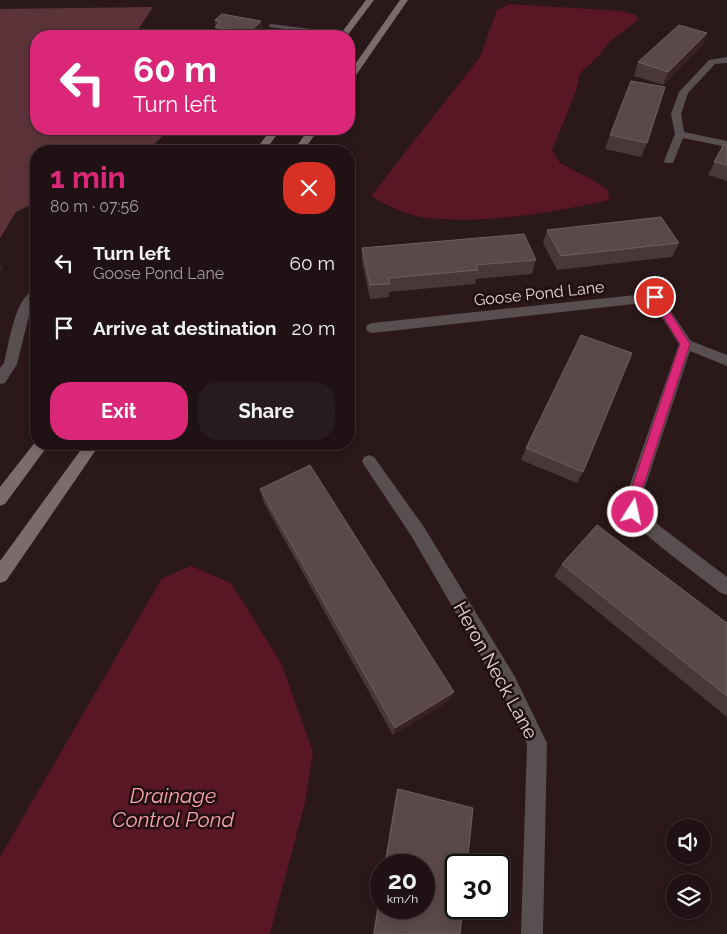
<!DOCTYPE html>
<html lang="en">
<head>
<meta charset="utf-8">
<style>
  body { margin:0; font-family:Raleway,sans-serif; background:#281b1d; color:#f1f3f6; height:100vh; display:flex; flex-direction:column; font-size:19px; white-space:nowrap }
  * { box-sizing:border-box; margin:0 }
  p { font-size:16px; color:#a29ea0 }
  .icon { flex:none; width:28px; height:28px; fill:none; stroke:currentColor; stroke-width:2; stroke-linecap:round; stroke-linejoin:round }
  .map { position:relative; flex:1; overflow:hidden }
  .drawer { position:absolute; left:30px; top:145px; width:325px; height:305px; display:flex; flex-direction:column; background:#201214; border-radius:20px; box-shadow:0 2px 8px #0003,0 0 0 1px #3d3234 }
  .drawer>* { flex:none }
  .banner { position:absolute; left:30px; top:30px; width:325px; height:105px; border-radius:20px; box-shadow:0 2px 8px #0003,0 0 0 1px #3d3234; background:#db2777; color:#fff; overflow:hidden }
  .buttons { position:absolute; left:666px; top:819px; display:grid; gap:10px }
  .buttons a { display:grid; place-items:center; width:45px; height:45px; border-radius:50%; background:#201214; box-shadow:0 2px 8px #0003,0 0 0 1px #3d3234; font-size:25px }
  .speed { position:absolute; left:370px; top:854px; display:flex; gap:10px; font-size:25px; font-weight:700; text-align:center }
  .speed>* { display:grid; place-content:center; width:65px; height:65px; border-radius:50%; background:#201214; box-shadow:0 2px 8px #0003,0 0 0 1px #3d3234; line-height:1 }
  .speed small { font-size:12px; font-weight:400 }
  .speed .limit { border:2px solid #111; border-radius:8px; background:#fff; color:#111 }
  .pin { position:absolute; display:grid; place-items:center; width:42px; height:42px; color:#fff; margin:-21px; border:2px solid #fff; border-radius:50%; box-shadow:0 1px 5px #0007 }
  .me { position:absolute; width:55px; margin:-28px; rotate:10deg; stroke-linejoin:round; filter:drop-shadow(0 0 4px #0008) }
  .turn { display:flex; align-items:center; gap:18px; height:105px; padding:0 20px; font-size:22px }
  .turn .icon { width:65px; height:65px; stroke-width:2.5 }
  .turn b { display:block; font-size:35px; line-height:42px }
  .round { display:grid; place-items:center; flex:none; width:52px; height:52px; border-radius:20px; background:#281b1d }
  .overview { display:flex; align-items:center; justify-content:space-between; height:85px; padding:0 20px }
  h1 { font-size:30px; font-weight:700; line-height:38px; color:#db2777 }
  .button { display:flex; gap:10px; margin-top:auto; padding:10px 20px }
  .button a { flex:1; height:58px; border-radius:20px; background:#db2777; color:#fff; font-size:20px; font-weight:700; line-height:58px; text-align:center }
  .button a+a { background:#281b1d; color:#f1f3f6 }
  ul { padding:0; list-style:none }
  li { display:flex; align-items:center; gap:15px; height:65px; padding:0 20px }
  li div { flex:1 }
  li b { display:block; font-size:19px }
  li em { font-style:normal }
  .map>svg:first-child { display:block }
</style>
</head>
<body>
<div class="map">
<svg width="727" height="934" viewBox="0 0 727 934">
  <rect width="100%" height="100%" fill="#2a181a"/>
  <!-- green -->
  <path fill="#5c3338" d="M153,7l-19,29h-98v93h134l-23,22h-111v51l-20,10 -16,26v-229z"/>
  <!-- water -->
  <g fill="#591624">
    <path d="M509,4l113,7 14,4 1,6 -28,21 -10,14 -19,17 -4,18 -24,59 8,13 31,16 17,11 1,10c-58,13 -122,24 -181,18 -19,-2 -41,-12 -57,-22l109,-139 17,-47z"/>
    <path d="M191,566l40,17 50,80 32,89 -8,51 -35,131h-270v-77l162,-279z"/>
  </g>
  <g fill="none" stroke-linecap="round" stroke-linejoin="round">
    <!-- lane -->
    <path fill="#594f50" fill-rule="evenodd" d="M271,24l73,9 3,2 -9,1 -69,-9v-2z"/>
    <!-- street -->
    <g fill="#594f50" fill-rule="evenodd">
      <path d="M727,57v6l-12,1 -27,29 -7,21 3,18 43,9v6l-44,-9 -10,25h-8l-1,-2 11,-27 -4,-20 8,-22 30,-32z"/>
      <path d="M36,289v12l-5,6 -14,57 -12,19 -5,1v-16l4,-5c5,-19 11,-68 32,-74z"/>
      <path d="M655,293l4,1 32,47 36,14v11l-37,-15 -47,142 -2,16 20,18 66,50v18l-6,-2c-15,-12 -92,-67 -95,-81 -2,-5 1,-13 1,-19l52,-149 -27,-42 -280,31 -5,-2 -1,-3 1,-3 5,-2z"/>
      <path d="M369,455l5,2 50,70 91,150 32,66 -4,191h-22l6,-190 -26,-53 -89,-154 -48,-72 -2,-4 2,-4z"/>
    </g>
    <!-- secondary -->
    <g fill="#7b6b6c" fill-rule="evenodd">
      <path d="M366,0h8l-27,36h-8z"/>
      <path d="M400,0h8l-56,81 -3,1v-9z"/>
      <path d="M271,129h10l-16,22h-10z"/>
      <path d="M309,129h10l-16,22h-10z"/>
      <path d="M36,441v3h13l-44,60 -5,2v-19z"/>
      <path d="M85,444h15l-94,137 -6,2v-22z"/>
    </g>
  </g>
  <!-- wall -->
  <g fill="#4a3739">
    <path d="M215,20l46,1 2,9 -7,6h-40z"/>
    <path d="M707,33l-5,13 -39,39 -29,-9 4,-14z"/>
    <path d="M610,135l37,8 -6,14 -36,-8z"/>
    <path d="M724,144l3,1v36l-19,-6z"/>
    <path d="M547,230l132,13 -7,14 -115,13 -14,-27z"/>
    <path d="M362,248l174,12 -4,14 -56,5 -1,5 -86,8v5l-19,2 -8,-38z"/>
    <path d="M526,448l57,24 -6,11 -56,-23z"/>
    <path d="M260,489l190,211 -57,35 -129,-232z"/>
    <path d="M562,564l165,59v94l-173,-141z"/>
    <path d="M398,789l62,145h-87l8,-51v25l43,-43h-40l12,-72z"/>
  </g>
  <!-- shaded-wall -->
  <g fill="#372325">
    <path d="M261,21l2,9 -7,6h-7v-3z"/>
    <path d="M707,33l-5,13 -39,39 5,-13z"/>
    <path d="M0,263l3,5 -3,4z"/>
    <path d="M454,692l-4,8 -57,35 2,-7z"/>
  </g>
  <!-- building -->
  <g fill="#5b484a" stroke="#705e60">
    <path d="M222,14l39,7 -12,12 -34,-6 5,-5 -5,-2z"/>
    <path d="M679,25l28,8 -39,39 -30,-10z"/>
    <path d="M631,81l34,6 -18,56 -37,-8z"/>
    <path d="M724,144l3,1v20l-13,-3z"/>
    <path d="M661,217l18,26 -118,13 -14,-26z"/>
    <path d="M524,234l12,26 -60,5 2,5 -89,8 1,6 -20,1 -8,-37z"/>
    <path d="M581,335l51,18 -49,119 -57,-24z"/>
    <path d="M310,465l144,227 -59,36 -135,-239z"/>
    <path d="M597,525l130,98v73l-165,-132z"/>
    <path d="M398,789l75,19 -6,57h-11v43h7l-3,26h-86l7,-44v18h43v-43h-39z"/>
  </g>
  <!-- route -->
  <path fill="#db2777" stroke="#8e194d" d="M655,294l4,1 31,49 -49,149 -4,22 -4,2 -4,-2 -2,-3 3,-19 50,-149 -29,-47z"/>
  <g text-anchor="middle" stroke-width="5" stroke-linejoin="round" paint-order="stroke">
    <!-- street labels -->
    <g font-size="16" fill="#e2d5d6" stroke="#200f11">
      <text transform="translate(539 293) rotate(-6)" y="6">Goose Pond Lane</text>
    </g>
    <!-- near-street labels -->
    <g font-size="19" fill="#e2d5d6" stroke="#200f11">
      <text transform="translate(496 670) rotate(61)" y="7">Heron Neck Lane</text>
    </g>
    <!-- near-water labels -->
    <g font-size="21" font-style="italic" fill="#f9a3ac" stroke="#200f11">
      <text x="173" y="803">Drainage<tspan x="173" dy="24">Control Pond</tspan></text>
    </g>
  </g>
</svg>
<div class="buttons">
<a><svg class="icon" aria-label="sound" viewBox="0 0 24 24"><path d="M4 9h4l5-4v14l-5-4H4zM17 9q2 3 0 6"/></svg></a>
<a><svg class="icon" aria-label="layers" viewBox="0 0 24 24"><path d="M12 4l9 5-9 5-9-5zM3 14l9 5 9-5"/></svg></a>
</div>
<div class="speed"><div>20<small>km/h</small></div><div class="limit">30</div></div>
<div class="pin" style="left:655px;top:297px;background:#d93025"><svg class="icon" aria-label="arrive" viewBox="0 0 24 24"><path d="M6 21V4h12l-3 4 3 4H6"/></svg></div>
<svg class="me" style="left:633px;top:512px" viewBox="-20 -20 40 40"><circle r="17" fill="#db2777" stroke="#fff" stroke-width="3"/><path d="M0-11L8 9 0 5-8 9z" fill="#fff"/></svg>
<div class="banner">
<div class="turn"><svg class="icon" aria-label="left" viewBox="0 0 24 24"><path d="M17 20v-9H6M10 6l-5 5 5 5"/></svg><div><b>60 m</b>Turn left</div></div>
</div>
<section class="drawer">
<div class="overview"><div><h1>1 min</h1><p>80 m · 07:56</p></div><a class="round" style="background:#d93025;color:#fff"><svg class="icon" aria-label="close" viewBox="0 0 24 24"><path d="M6 6l12 12M18 6L6 18"/></svg></a></div>
<ul>
<li><svg class="icon" aria-label="left" viewBox="0 0 24 24"><path d="M17 20v-9H6M10 6l-5 5 5 5"/></svg><div><b>Turn left</b><p>Goose Pond Lane</p></div><em>60 m</em></li>
<li><svg class="icon" aria-label="arrive" viewBox="0 0 24 24"><path d="M6 21V4h12l-3 4 3 4H6"/></svg><div><b>Arrive at destination</b></div><em>20 m</em></li>
</ul>
<div class="button"><a>Exit</a><a>Share</a></div>
</section>
</div>
</body>
</html>
